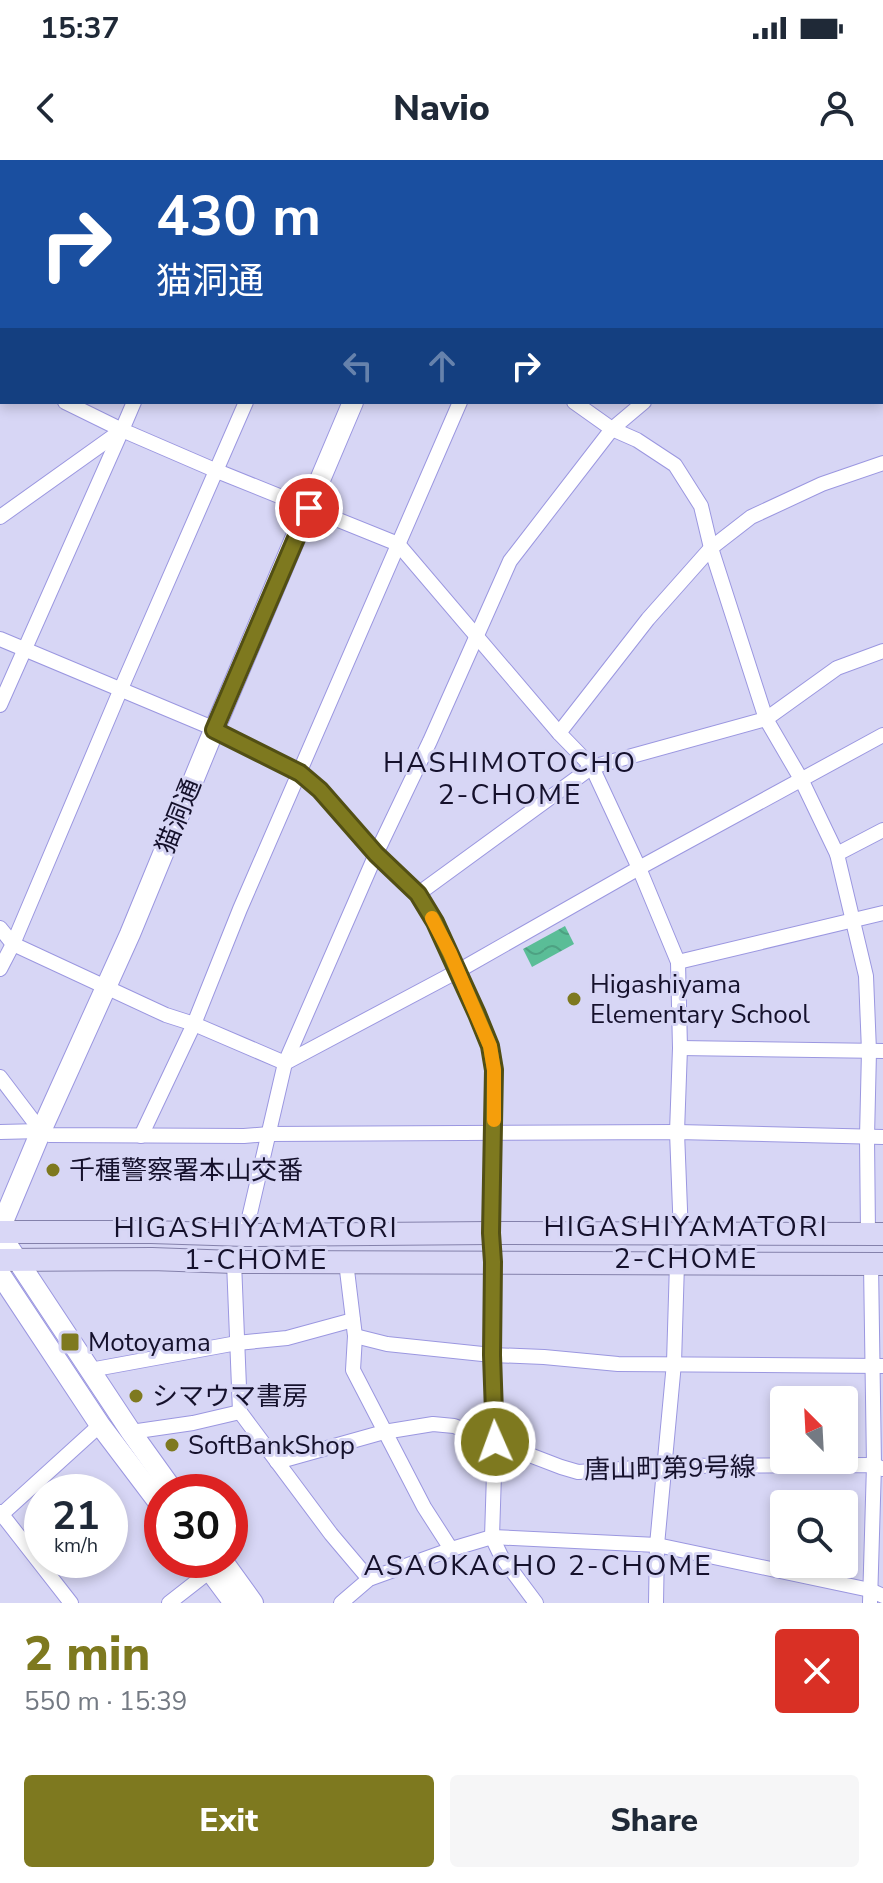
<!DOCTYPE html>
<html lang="en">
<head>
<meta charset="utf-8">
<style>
  body { margin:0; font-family:"Nunito Sans","Noto Sans JP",sans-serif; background:#f6f6f7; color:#1f2937; height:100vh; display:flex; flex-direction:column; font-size:30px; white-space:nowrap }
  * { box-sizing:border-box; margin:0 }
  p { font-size:26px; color:#747a83 }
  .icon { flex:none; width:44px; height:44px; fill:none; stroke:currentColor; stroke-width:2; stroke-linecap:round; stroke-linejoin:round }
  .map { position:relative; height:1443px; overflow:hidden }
  .drawer { display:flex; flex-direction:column; background:#fff; flex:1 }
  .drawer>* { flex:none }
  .banner { position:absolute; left:0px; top:0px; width:884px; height:244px; box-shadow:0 4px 12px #0003; background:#1a4fa0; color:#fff; overflow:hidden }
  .needle { width:52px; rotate:336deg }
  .fabs { position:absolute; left:770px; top:1226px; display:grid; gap:16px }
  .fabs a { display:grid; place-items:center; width:88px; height:88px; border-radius:8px; background:#fff; box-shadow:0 4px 12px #0003; font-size:40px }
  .speed { position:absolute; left:24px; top:1314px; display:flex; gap:16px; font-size:40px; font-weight:700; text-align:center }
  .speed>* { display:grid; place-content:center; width:104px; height:104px; border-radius:50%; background:#fff; box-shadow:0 4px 12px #0003; line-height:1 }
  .speed small { font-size:20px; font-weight:400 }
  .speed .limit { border:12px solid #d22; background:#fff; color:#111 }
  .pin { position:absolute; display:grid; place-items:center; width:68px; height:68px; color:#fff; margin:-34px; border:4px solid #fff; border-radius:50%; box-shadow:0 2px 8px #0007 }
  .me { position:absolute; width:88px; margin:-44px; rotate:358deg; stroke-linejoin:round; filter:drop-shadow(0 0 6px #0008) }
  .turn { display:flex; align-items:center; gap:28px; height:168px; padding:0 24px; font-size:36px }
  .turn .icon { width:104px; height:104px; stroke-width:2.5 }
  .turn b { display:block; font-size:56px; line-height:68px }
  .lanes { display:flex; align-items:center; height:76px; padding:0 24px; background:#0003; justify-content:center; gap:40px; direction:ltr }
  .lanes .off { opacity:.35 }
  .round { display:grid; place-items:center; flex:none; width:84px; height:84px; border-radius:8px; background:#f6f6f7 }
  .head { display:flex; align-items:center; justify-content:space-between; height:136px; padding:0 24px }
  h1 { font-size:48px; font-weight:800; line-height:60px; color:#7e791f }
  .primary-button { display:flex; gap:16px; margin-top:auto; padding:16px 24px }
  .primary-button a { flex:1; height:92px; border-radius:8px; background:#7e791f; color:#fff; font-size:32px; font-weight:800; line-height:92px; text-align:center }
  .primary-button a+a { background:#f6f6f7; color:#1f2937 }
  .status { display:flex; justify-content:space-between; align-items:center; height:56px; padding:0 40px; background:#fff; direction:ltr }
  .status svg { height:22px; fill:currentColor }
  header { display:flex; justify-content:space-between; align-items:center; height:104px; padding:0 24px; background:#fff; font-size:36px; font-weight:800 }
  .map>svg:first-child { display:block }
</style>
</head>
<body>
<div class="status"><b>15:37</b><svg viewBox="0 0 49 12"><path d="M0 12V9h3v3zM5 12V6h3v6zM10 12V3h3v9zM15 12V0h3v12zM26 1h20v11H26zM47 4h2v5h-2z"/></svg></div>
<header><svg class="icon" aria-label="back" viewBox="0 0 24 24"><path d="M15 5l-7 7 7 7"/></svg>Navio<svg class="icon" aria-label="person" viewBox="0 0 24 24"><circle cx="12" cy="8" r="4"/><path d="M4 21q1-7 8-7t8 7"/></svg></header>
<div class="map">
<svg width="883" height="1443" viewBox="0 0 883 1443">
  <defs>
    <pattern id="water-waves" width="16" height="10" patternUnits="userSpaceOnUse" patternTransform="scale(2)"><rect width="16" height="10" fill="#5abd97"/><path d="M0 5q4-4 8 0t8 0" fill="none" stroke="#4da182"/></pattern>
  </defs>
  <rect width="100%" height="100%" fill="#d7d6f5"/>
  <!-- water -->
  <path fill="url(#water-waves)" d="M565,766l9,18 -42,23 -9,-18z"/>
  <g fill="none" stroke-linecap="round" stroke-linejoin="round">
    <defs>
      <g id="street">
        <path d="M15,0v2"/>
        <path d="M520,0v2"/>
        <path d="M621,0v2"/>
        <path d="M834,0v2"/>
        <path d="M102,2l3,-2"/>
        <path d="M235,2l1,-2"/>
        <path d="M350,2l1,-2"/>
        <path d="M882,22h1"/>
        <path d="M882,111h1"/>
        <path d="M882,176l1,3"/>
        <path d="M0,206l2,-7"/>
        <path d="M65,242l57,28"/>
        <path d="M134,242l-12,28 95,41 181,73 161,189 33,34 47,101 39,94 205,-49"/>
        <path d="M574,242l38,27 25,11 38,25 26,41 10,42 55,171 35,60 36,75 29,122 3,75 -2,86 1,97"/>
        <path d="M0,357l122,-87"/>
        <path d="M0,479l215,90"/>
        <path d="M0,545l122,-275"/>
        <path d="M214,570l86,43 20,17 56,64 42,40 17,28 15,31 40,93 4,24v36l-3,127 2,29 -1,93 3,87 -3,95 9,19 35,47"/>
        <path d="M559,573l89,-114 63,-71 40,-31 71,-33 61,-21"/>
        <path d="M837,694l46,-24"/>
        <path d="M418,734l174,-127 174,-48 71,-51 46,-17"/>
        <path d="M0,768l13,16 153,71 28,9 91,39"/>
        <path d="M678,802l2,86 -3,84 4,103"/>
        <path d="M0,809l13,-25 107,-253 126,-289"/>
        <path d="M680,888l203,3"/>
        <path d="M285,903l173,-92 181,-103 244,-133"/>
        <path d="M0,917l41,54"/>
        <path d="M0,972l41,-1 9,4 194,1 25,-2 408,-2 206,5"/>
        <path d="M141,976l53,-112 46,-115 220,-507"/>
        <path d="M245,1075l40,-172 91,-209 54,-113 80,-180 102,-132 32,-27"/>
        <path d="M234,1102l6,150 91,122 38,45"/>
        <path d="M346,1102l9,74 -2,34 71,137 27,42"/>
        <path d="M355,1176l32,8 105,11 52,2 74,7 265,2"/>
        <path d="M90,1210l147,-27 50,-5 66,-18"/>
        <path d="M131,1272l62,-9 47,-11"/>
        <path d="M277,1302l107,-30 49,-8 21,2 107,41 17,5 87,-6 209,-1 9,4"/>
        <path d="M0,1352l71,91"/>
        <path d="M2,1354l98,-89"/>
        <path d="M169,1443l41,-32"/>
        <path d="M341,1443l28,-24 86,-31 37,-11 165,8 213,45 13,6"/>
        <path d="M656,1443l1,-58 17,-182 3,-100"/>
        <path d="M870,1443l4,-138 -3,-201"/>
      </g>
      <g id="secondary">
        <path d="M458,2l1,-2"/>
        <path d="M0,1069l41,-98 89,-197 84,-204 139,-328"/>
        <path d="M0,1074l131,198 43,60"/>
        <path d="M0,1114l100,151 62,82"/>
        <path d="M202,1400l32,43"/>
        <path d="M222,1400l31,43"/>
      </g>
      <g id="primary">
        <path d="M0,1072h151l94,3 246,-2 392,1"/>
        <path d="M0,1100l152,-1 82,3 649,2"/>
      </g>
    </defs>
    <!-- street casing -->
    <use href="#street" stroke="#9b97e0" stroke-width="16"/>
    <!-- secondary casing -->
    <use href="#secondary" stroke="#9b97e0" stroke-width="22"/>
    <!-- primary casing -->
    <use href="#primary" stroke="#8481ab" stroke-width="24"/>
    <!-- street -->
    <use href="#street" stroke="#fff" stroke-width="14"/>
    <!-- secondary -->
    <use href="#secondary" stroke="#fff" stroke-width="20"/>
    <!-- primary -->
    <use href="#primary" stroke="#d9d7f6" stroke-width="22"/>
  </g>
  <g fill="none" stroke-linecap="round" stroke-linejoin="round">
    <defs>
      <path id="route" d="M309,348l-95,222 86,43 20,17 56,64 42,40 17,28 42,92 13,32 4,24 -3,163 2,29 -1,93 3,87"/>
    </defs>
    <!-- route casing -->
    <use href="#route" stroke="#524f14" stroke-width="20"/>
    <!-- route -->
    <use href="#route" stroke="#7e791f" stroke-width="14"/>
    <!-- slow -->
    <path stroke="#f59e0b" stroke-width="14" d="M432,758l18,35 40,93 4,24v50"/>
  </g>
  <!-- markers -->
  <g fill="#7e791f" stroke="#d7d6f5" stroke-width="3">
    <circle cx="574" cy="839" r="8"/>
    <circle cx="53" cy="1010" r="8"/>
    <rect x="60" y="1172" width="20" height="20" rx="4"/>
    <circle cx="136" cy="1236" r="8"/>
    <circle cx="172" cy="1285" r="8"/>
  </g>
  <g text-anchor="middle" stroke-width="6" stroke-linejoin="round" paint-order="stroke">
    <!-- street labels -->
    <g font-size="26" fill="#15112c" stroke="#d7d6f5">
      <text transform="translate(178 656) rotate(-68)" y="9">猫洞通</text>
      <text transform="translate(670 1308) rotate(-1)" y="9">唐山町第9号線</text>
    </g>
    <!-- poi labels -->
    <g font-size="26" fill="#15112c" stroke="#d7d6f5" text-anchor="start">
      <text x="590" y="833">Higashiyama<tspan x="590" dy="30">Elementary School</tspan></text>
      <text x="69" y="1019">千種警察署本山交番</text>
      <text x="88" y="1191">Motoyama</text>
      <text x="152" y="1245">シマウマ書房</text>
      <text x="188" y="1294">SoftBankShop</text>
    </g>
    <!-- neighbourhood labels -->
    <g font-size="28" letter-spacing="2" fill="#15112c" stroke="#d7d6f5">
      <text x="510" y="612">HASHIMOTOCHO<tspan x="510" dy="32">2-CHOME</tspan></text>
      <text x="686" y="1076">HIGASHIYAMATORI<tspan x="686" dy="32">2-CHOME</tspan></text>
      <text x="256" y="1077">HIGASHIYAMATORI<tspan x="256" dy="32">1-CHOME</tspan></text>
      <text x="538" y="1415">ASAOKACHO 2-CHOME</text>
    </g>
  </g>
</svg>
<div class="fabs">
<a><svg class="needle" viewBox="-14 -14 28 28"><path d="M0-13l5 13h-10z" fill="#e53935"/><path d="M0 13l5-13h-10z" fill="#747a83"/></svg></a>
<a><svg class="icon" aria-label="search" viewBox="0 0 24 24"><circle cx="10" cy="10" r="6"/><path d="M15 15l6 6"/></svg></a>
</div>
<div class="speed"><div>21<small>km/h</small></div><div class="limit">30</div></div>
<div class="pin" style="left:309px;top:348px;background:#d93025"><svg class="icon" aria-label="arrive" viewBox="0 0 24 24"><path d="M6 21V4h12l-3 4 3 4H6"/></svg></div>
<svg class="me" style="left:495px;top:1282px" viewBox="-20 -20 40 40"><circle r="17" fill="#7e791f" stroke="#fff" stroke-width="3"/><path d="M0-11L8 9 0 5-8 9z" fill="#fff"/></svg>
<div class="banner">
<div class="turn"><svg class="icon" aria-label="right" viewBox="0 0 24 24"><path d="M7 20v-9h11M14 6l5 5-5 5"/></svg><div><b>430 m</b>猫洞通</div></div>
<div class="lanes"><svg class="icon off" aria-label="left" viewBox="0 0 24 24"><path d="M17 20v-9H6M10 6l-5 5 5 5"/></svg><svg class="icon off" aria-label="ahead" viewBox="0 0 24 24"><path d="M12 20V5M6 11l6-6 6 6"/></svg><svg class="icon" aria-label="right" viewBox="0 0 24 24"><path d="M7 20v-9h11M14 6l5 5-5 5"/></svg></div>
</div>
</div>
<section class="drawer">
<div class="head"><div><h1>2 min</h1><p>550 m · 15:39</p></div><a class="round" style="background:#d93025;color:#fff"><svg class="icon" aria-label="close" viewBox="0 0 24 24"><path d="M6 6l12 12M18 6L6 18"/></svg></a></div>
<div class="primary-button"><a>Exit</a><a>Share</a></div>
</section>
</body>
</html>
